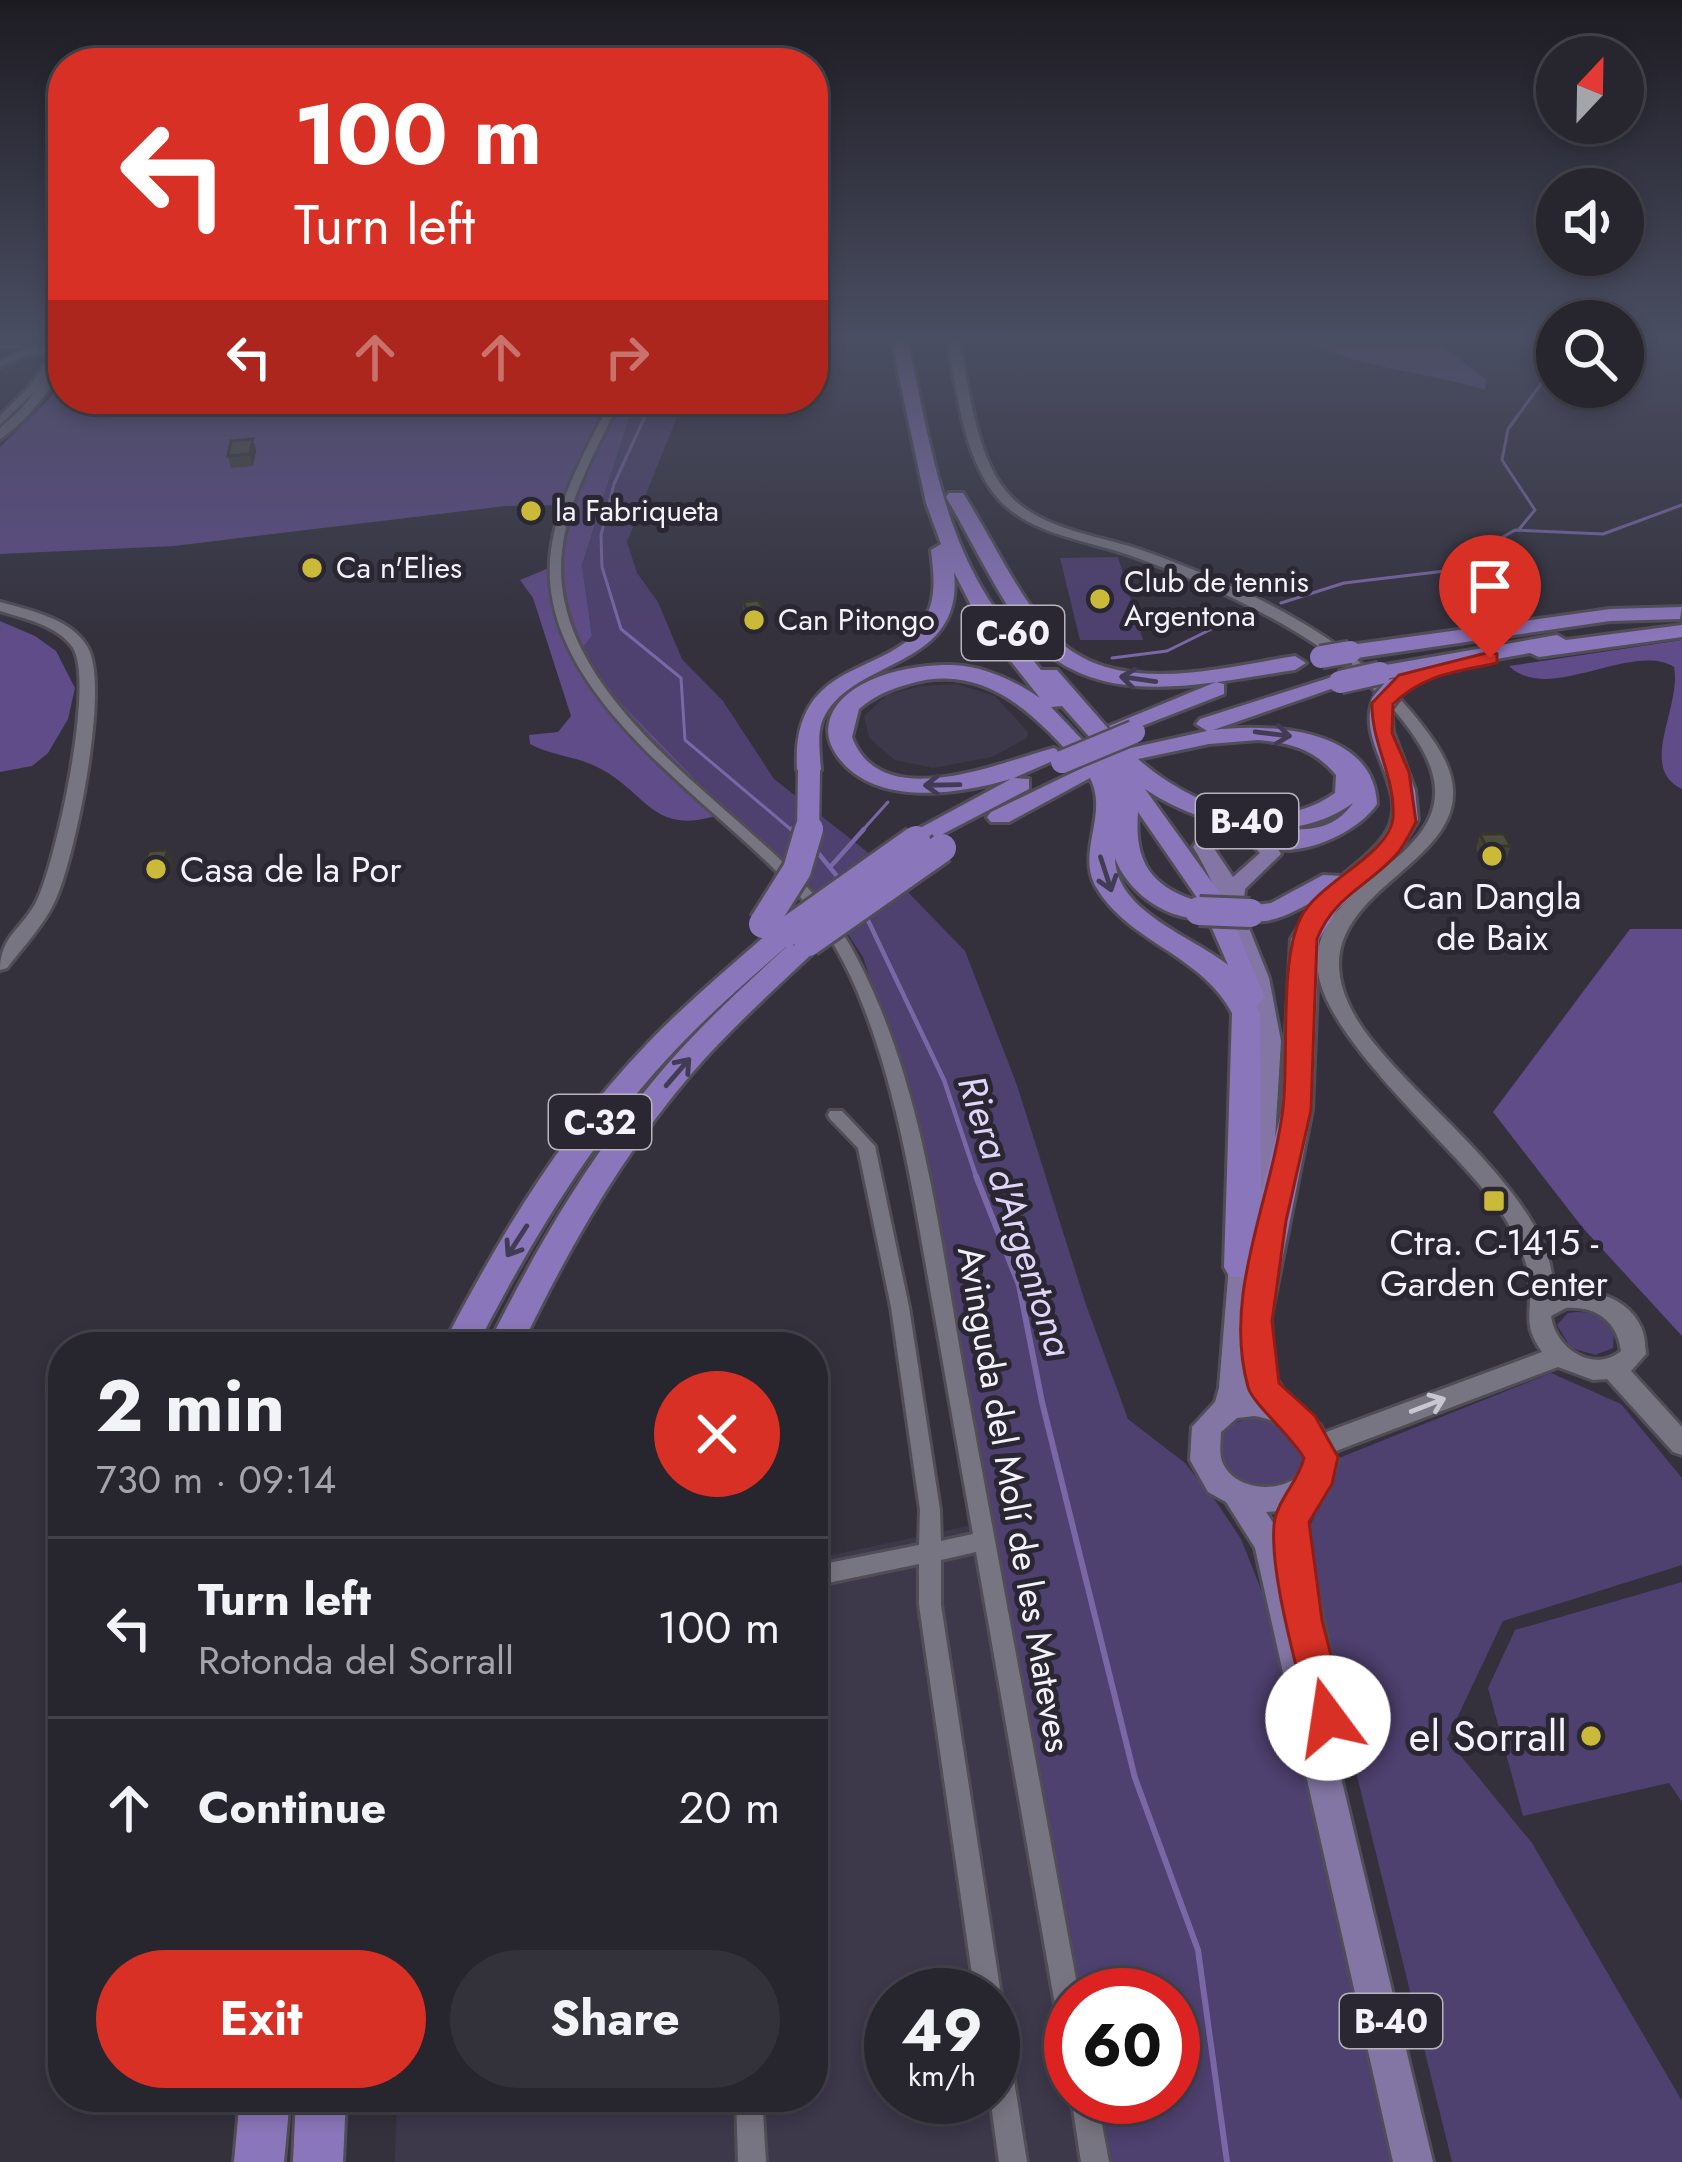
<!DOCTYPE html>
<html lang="en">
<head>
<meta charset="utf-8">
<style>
  body { margin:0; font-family:Jost,sans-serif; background:#33313a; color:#f1f3f6; height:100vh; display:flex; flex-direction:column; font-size:45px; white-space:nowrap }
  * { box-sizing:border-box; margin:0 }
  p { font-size:39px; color:#a4a5aa }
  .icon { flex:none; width:66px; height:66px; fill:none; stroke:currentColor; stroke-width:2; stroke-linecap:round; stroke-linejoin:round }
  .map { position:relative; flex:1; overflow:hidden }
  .side { position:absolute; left:48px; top:1332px; width:780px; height:780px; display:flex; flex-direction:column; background:#27252e; border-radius:48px; box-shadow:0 6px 18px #0003,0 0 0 3px #43424a }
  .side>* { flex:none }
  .guide { position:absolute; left:48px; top:48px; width:780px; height:366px; border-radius:48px; box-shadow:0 6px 18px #0003,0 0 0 3px #43424a; background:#d93025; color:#fff; overflow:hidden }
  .needle { width:78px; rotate:22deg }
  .tools { position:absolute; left:1536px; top:36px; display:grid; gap:24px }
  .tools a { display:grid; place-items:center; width:108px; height:108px; border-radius:50%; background:#27252e; box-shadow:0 6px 18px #0003,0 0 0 3px #43424a; font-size:60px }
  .speed { position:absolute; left:864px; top:1968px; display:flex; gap:24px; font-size:60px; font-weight:700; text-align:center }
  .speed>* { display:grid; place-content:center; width:156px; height:156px; border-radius:50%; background:#27252e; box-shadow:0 6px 18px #0003,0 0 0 3px #43424a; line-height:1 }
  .speed small { font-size:30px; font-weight:400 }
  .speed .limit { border:18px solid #d22; background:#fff; color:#111 }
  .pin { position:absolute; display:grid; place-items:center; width:102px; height:102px; color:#fff; margin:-123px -51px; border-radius:50% 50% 50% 0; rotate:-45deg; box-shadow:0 0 12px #0007 }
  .pin .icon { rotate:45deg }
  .me { position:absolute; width:132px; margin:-66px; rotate:346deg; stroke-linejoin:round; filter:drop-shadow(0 0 9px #0008) }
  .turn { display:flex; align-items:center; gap:42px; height:252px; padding:0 48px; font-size:54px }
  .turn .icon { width:156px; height:156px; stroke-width:2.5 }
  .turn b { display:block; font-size:84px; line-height:102px }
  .lanes { display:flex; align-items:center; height:114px; padding:0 48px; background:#0003; justify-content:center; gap:60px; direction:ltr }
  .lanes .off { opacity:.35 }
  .round { display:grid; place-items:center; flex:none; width:126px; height:126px; border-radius:63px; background:#33313a }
  .head { display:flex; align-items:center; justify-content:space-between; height:204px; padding:0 48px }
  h1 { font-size:72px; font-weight:700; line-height:90px }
  .button { display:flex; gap:24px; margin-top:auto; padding:24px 48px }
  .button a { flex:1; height:138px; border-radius:72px; background:#d93025; color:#fff; font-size:48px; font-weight:700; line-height:138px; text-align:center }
  .button a+a { background:#33313a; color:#f1f3f6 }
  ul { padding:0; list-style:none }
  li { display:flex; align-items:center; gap:36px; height:180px; padding:0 48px; border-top:3px solid #43424a }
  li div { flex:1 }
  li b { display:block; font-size:45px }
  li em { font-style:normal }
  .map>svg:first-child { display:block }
</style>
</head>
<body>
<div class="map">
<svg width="1682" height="2162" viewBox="0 0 1682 2162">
  <rect width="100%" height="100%" fill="#34313d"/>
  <!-- built -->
  <g fill="#3d384a" fill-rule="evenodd">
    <path d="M957,684l38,12 33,36 -1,6 -35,19 -59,11 -38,-8 -26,-22 -5,-22 23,-21 33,-9z"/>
    <path d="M991,1521l80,474v102h16l10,65h-702l2,-65h416v-538zM891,1995h102v102h-102z"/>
  </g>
  <!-- green -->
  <g fill="#4e406f">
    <path d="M635,399h49l-57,143 10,31 21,29 24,57 41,42 51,78 101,79 90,93 52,134 68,217 43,117 57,44 32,40 24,36 27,68 125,555h-296l-10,-65h86v-102h-102l-32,-206 -121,-662 -55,-170 -29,-44 -153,-144 -65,-71 -34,-51 10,-11 -10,-71z"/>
    <path d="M1118,557l25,83h-63l-20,-82z"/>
    <path d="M1568,1313c19,-4 35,3 46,19l-1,16 -18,7 -24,-7 -14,-23z"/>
    <path d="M1551,1373l70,31 61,74v87l-179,56 -56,118 85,104 150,258v61h-230l-127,-516 -17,-115 31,-73z"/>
    <path d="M1251,1418c29,3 49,15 53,45 -12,38 -59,27 -80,3l-2,-32 9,-10z"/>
    <path d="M1682,1582v220l-13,-19 -146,33 -35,-128 27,-58z"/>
  </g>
  <!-- forest -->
  <g fill="#5f4c88">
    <path d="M1336,335h92l58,44 -1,11c-57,-18 -117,-20 -171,-46z"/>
    <path d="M63,378v21h572l-53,166 10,71 -10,12 34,50 111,114c-77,29 -78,-22 -134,-47 -20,-9 -43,-10 -63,-21l-1,-9 29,-3 13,-16 -38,-118 -13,-18 29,-12 14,-63 -57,1 -332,40 -174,8v-107l49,-48z"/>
    <path d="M0,621l35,15 21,15 19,37 -7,31 -20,34 -16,13 -32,6z"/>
    <path d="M1682,640v149c-45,-21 0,-82 -8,-122 -42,-26 -126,38 -165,-1z"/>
    <path d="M1630,929h52v407l-100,-109 -89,-115z"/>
  </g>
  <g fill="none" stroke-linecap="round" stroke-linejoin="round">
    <!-- stream-far2 -->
    <g stroke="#7a67a6" stroke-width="3">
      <path d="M1532,335l25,14"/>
      <path d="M0,347l60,-2"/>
      <path d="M653,399l-39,85 -13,51 1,32 19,62 60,49 4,62 109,92"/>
      <path d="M1520,528l15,-18 -33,-50 6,-31 49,-67"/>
      <path d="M1281,603l63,-20 101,-12 70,-41 88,4 79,-29"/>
      <path d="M1112,658l55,-7 79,-39"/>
      <path d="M861,832l27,-30"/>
    </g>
    <!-- stream-far1 -->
    <g stroke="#7a67a6" stroke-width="4.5">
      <path d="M791,829l5,4"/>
      <path d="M814,848l27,33"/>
      <path d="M832,865l32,-36"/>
      <path d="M865,914l79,166 33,99"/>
    </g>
    <!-- stream -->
    <path stroke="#7a67a6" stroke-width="6" d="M976,1176l43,109 23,117 93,376 63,172 29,212"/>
    <defs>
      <g id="minor">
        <path d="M55,335h8v5z"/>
        <path d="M63,348v4l-27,38 -36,35v-9l30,-30 21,-33 -24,2 -27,12v-6l25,-12z"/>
        <path d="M611,399h10c-23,48 -53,98 -59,152 -15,134 147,237 230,320 28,28 52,60 69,95 64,127 79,275 104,413 38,205 76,410 114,616h-8v40l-9,-4 -4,-9 -82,-470 -35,8v45l60,390 -4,9 -4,2v-11h-18l-56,-390v-41l-106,22v-20l106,-21 1,-35 -29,-203 -33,-159 -28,-29 -2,-4 2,-4h12l33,35 34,161 31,203 1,31 32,-7c-16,-89 -31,-179 -47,-268 -16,-93 -32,-186 -68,-273 -18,-43 -42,-81 -74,-114 -82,-86 -251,-191 -233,-329 7,-53 37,-103 60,-151z"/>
        <path d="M993,2017l9,4 4,9 21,132h-28l-9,-65h3z"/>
        <path d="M1071,2096l26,1 12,65h-28z"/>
        <path d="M736,2097h26l4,65h-28z"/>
      </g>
      <g id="tertiary">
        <path d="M946,335h12c10,46 17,118 47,155 32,40 94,45 139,61 108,39 225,93 291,192 85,127 -161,136 -79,275 46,77 203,179 197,276 29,-9 72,0 87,31 5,8 5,20 6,29l-15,17 51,56v28l-9,-3 -66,-73 -14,1 -35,-13 -230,87 -9,3 -9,-3 -4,-8 4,-8 232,-86c-20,-28 -10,-38 -12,-69 -3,-28 -20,-60 -37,-82 -44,-58 -166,-162 -175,-229 -13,-99 168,-113 103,-225 -54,-93 -194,-157 -292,-192 -46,-16 -106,-21 -137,-64 -31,-43 -35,-105 -46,-156zM1566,1308c30,-2 51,13 55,43 -28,23 -66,-3 -70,-35z"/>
        <path d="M63,355c0,25 -41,71 -63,84v-11l21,-19z"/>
        <path d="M0,602c29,8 73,17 88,46 22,39 -13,211 -33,253 -11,24 -32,46 -48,67l-7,2c0,-35 24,-42 37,-70 19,-39 58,-217 36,-252 -14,-22 -50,-30 -73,-37z"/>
      </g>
      <g id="primary">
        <path d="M1238,825l31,10 12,19 -36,35 -2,24 26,65 12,63 -10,162 -4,7h-18l-4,-7c4,-48 16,-120 12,-166 -6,-56 -34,-143 -64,-190l11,-16zM1229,837l18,2 13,14 -27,24 -20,-30 5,-8z"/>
        <path d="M1246,1235l9,3 4,7 -6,49 13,2 4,8 4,71 17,27 29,23 18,36 -11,30 -10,7 -11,25 3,31 42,196 -5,12 -8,3 95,397h-40l-138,-614 -29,-46 -18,-10 -18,-32 2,-33 23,-25 4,-14 10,-123 8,-27zM1254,1416c29,4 42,20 54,45 -11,35 -74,34 -86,0 -3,-8 -1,-20 -1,-29l16,-14zM1281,1511l-5,16 -10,-15z"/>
      </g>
      <g id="motorway">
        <path d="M890,335h16c17,72 28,150 58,218 19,44 47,80 77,117h16l69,79 81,-18 -11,-7 4,-5 132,-42 8,-2 11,7 -138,48c56,-7 161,-2 164,74 -23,34 -97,64 -132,33l4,-5c38,-8 77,10 104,-29 -62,45 -150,25 -208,-14l79,110 41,99 -9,8 4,7 1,180 21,-83 9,-171 26,-40c-23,13 -58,34 -80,14l4,-6 30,-4 52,-28 19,1c14,-12 31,-24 42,-40 32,-44 -31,-92 -10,-138h16l3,34 22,58 3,30 -20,33 -60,56 -19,30 -7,171 -44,221 -12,4 -12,-4 -5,-10 7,-43 -17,-2 -5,-9 8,-254c-31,-59 -103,-70 -136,-126 -20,-35 13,-72 -6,-109l-81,44h-18l-4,-5 4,-5 91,-44c-45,-52 -97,-107 -173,-84 -19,5 -35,12 -50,25l-7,28c29,79 151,24 202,11l12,7 -52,23 15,1v10l-113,59 -13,-8 4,-5 104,-56c-52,15 -135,29 -173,-22 -7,-10 -12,-21 -9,-34 11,-48 94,-62 135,-57 28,4 52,16 76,32l-61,-77 -25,-49c10,96 -96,85 -129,143 -9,15 -5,38 -4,55l-12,7 -12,-7c-7,-124 110,-87 133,-163 6,-19 3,-38 1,-57l10,-6 -15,-41zM1062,706l38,43 -7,2 -42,-44zM1258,740c33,3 56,9 78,35l-1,18c-63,45 -144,12 -197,-34l71,-15zM1138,812l62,90c-49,-15 -66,-39 -62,-90zM1115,858c12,34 55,66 92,59l21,48c-36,-29 -112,-53 -113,-107z"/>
        <path d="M949,493h14c28,44 51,95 84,135 58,73 171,40 248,28l11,7 -11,7c-84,12 -196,43 -263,-31 -28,-30 -63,-104 -86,-142z"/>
        <path d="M1682,607l-2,12 -70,2 -260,38 -11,-7 11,-7 260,-36z"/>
        <path d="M1682,625v12l-143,20 -9,-4 -150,27 -11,-7 11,-7 177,-31 9,5z"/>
        <path d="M1216,682l8,2v10l-95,37h-16l-4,-5z"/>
        <path d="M785,925l14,8 -4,6c-44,39 -90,78 -129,121 -78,85 -137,185 -190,287h-34c56,-108 120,-215 205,-303 40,-42 85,-79 128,-117z"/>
        <path d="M808,933l14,9 -4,6c-43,41 -87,80 -125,124 -71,83 -125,177 -172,275h-34c51,-103 109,-202 185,-288 39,-44 83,-83 126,-123z"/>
        <path d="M240,2097h50l-6,65h-50z"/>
        <path d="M296,2097h50l-3,65h-50z"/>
      </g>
    </defs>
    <!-- minor casing -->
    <use href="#minor" stroke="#504d56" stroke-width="6"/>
    <!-- tertiary casing -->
    <use href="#tertiary" stroke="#504d56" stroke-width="6"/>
    <!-- primary casing -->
    <use href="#primary" stroke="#504d56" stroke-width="6"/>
    <!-- motorway casing -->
    <use href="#motorway" stroke="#504d56" stroke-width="6"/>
    <!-- minor -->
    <use href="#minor" fill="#787582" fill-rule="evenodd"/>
    <!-- tertiary -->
    <use href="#tertiary" fill="#787582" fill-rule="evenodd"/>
    <!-- primary -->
    <use href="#primary" fill="#8376a4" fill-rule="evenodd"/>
    <!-- motorway -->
    <use href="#motorway" fill="#8a76ba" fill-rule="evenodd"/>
    <defs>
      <g id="motorway-bridge-far1">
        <path d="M1321,657l29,-5"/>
        <path d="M1340,682l40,-9"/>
        <path d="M1382,703l11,-13"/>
        <path d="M1062,762l72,-30"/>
        <path d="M808,832l1,-62"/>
      </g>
      <g id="motorway-bridge">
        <path d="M1199,911l51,2"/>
        <path d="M763,924l34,-54 12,-41"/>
        <path d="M785,933l131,-93"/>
        <path d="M808,942l134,-94"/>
      </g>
    </defs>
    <!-- motorway-bridge-far1 casing -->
    <use href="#motorway-bridge-far1" stroke="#504d56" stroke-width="27" stroke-linecap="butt"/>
    <!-- motorway-bridge casing -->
    <use href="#motorway-bridge" stroke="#504d56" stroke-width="34" stroke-linecap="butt"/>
    <!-- motorway-bridge-far1 -->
    <use href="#motorway-bridge-far1" stroke="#8a76ba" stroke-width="22"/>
    <!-- motorway-bridge -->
    <use href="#motorway-bridge" stroke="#8a76ba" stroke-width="28"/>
  </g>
  <!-- wall -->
  <g fill="#444237">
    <path d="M253,439l3,12 -3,15 -22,2 -3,-12z"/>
    <path d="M743,602l22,9 1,13 -16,3 -7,-12z"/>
    <path d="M1480,834l31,12 -5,14 -24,1 -6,-12z"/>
    <path d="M168,850l5,14 -5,15h-20l-5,-14z"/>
  </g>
  <!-- shaded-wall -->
  <g fill="#37362d">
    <path d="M253,439l3,12 -3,15 -3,-12z"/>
    <path d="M765,611l1,13 -16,3 -1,-13z"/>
    <path d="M168,850l5,14 -5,15 -5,-15z"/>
  </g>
  <!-- building -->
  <g fill="#4f4d40" stroke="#37362d" stroke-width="3">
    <path d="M253,439l-3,15 -22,2 3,-15z"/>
    <path d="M758,600l7,11 -16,3 -6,-12z"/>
    <path d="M1480,834h24l7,12h-25z"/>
    <path d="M168,850l-5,14 -20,1 6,-14z"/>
  </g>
  <!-- one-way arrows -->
  <defs><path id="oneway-shaft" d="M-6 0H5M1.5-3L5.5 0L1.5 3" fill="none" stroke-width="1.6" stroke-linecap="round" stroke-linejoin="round" transform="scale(3)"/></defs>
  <g stroke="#423b54">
    <use href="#oneway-shaft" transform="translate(1138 679) rotate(-172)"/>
    <use href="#oneway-shaft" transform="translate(1273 734) rotate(7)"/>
    <use href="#oneway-shaft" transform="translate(942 785) rotate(179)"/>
    <use href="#oneway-shaft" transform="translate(1106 874) rotate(72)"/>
    <use href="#oneway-shaft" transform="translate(678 1072) rotate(-49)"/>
    <use href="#oneway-shaft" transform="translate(517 1241) rotate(123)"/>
  </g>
  <use stroke="#c8c6cf" href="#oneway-shaft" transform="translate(1428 1405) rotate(-21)"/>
  <!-- sky -->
  <linearGradient id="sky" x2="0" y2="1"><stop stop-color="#1d1b22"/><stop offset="0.53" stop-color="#4a4e62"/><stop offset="1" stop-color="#4a4e62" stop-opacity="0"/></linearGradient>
  <rect width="1682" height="638" fill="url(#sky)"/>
  <!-- route -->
  <path fill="#d93025" stroke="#8d1f18" stroke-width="3" d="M1490,652l7,2v9c-41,9 -73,11 -104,41l-1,29 17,39 7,50c-6,11 -12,24 -20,33 -28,31 -63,42 -79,84l-6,171 -25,111 -14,100 7,62 36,33 23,41 -6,27 -23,38 13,98 25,98 -6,13 -13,6 -14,-6 -5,-13c-12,-51 -39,-142 -35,-193 2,-24 25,-44 30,-67 -13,-23 -52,-55 -56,-71 -26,-93 24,-188 35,-279 6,-52 -4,-148 18,-191 18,-35 89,-63 92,-99 3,-40 -22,-75 -21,-115l27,-28z"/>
  <!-- markers -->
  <g fill="#cbba39" stroke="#2a2732" stroke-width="4.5">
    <circle cx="531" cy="511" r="12"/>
    <circle cx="312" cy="568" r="12"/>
    <circle cx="1100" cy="599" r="12"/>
    <circle cx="754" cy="620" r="12"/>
    <circle cx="1492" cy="856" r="12"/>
    <circle cx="156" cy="869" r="12"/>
    <rect x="1482" y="1189" width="24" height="24" rx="6"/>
    <circle cx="1591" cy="1736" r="12"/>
  </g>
  <g text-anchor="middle" stroke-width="10" stroke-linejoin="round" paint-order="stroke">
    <!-- far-poi labels -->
    <g font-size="30" fill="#f3f1f9" stroke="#2a2732" text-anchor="start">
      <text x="555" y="521">la Fabriqueta</text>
      <text x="336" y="578">Ca n'Elies</text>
      <text x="1124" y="592">Club de tennis<tspan x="1124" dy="34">Argentona</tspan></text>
      <text x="778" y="630">Can Pitongo</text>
    </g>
    <!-- shield labels -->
    <g fill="#2a2732" stroke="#b7b4bd" stroke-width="3">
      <rect x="962" y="606" width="102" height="54" rx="9"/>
      <rect x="1196" y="794" width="102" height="54" rx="9"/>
      <rect x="549" y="1095" width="102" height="54" rx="9"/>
      <rect x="1340" y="1994" width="102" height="54" rx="9"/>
    </g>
    <g font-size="33" font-weight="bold" fill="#f3f1f9">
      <text x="1013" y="645">C-60</text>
      <text x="1247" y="833">B-40</text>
      <text x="600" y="1134">C-32</text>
      <text x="1391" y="2033">B-40</text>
    </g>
    <!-- poi labels -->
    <g font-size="36" fill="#f3f1f9" stroke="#2a2732">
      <text x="180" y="882" text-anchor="start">Casa de la Por</text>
      <text x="1492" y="909">Can Dangla<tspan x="1492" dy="41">de Baix</tspan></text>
      <text x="1494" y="1255">Ctra. C-1415 -<tspan x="1494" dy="41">Garden Center</tspan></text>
    </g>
    <!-- street labels -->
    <g font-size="36" fill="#f3f1f9" stroke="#2a2732">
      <text transform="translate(1015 1499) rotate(80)" y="13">Avinguda del Molí de les Mateves</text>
    </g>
    <!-- water labels -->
    <g font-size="39" font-style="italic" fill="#ded5f9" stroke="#2a2732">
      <text transform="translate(1016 1216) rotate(72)" y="14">Riera d'Argentona</text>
    </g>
    <!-- near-poi labels -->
    <g font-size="42" fill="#f3f1f9" stroke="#2a2732" text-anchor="end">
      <text x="1567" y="1751">el Sorrall</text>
    </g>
  </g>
</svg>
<div class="tools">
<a><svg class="needle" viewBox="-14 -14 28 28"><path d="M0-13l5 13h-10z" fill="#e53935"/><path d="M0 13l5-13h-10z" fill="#a4a5aa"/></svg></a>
<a><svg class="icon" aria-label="sound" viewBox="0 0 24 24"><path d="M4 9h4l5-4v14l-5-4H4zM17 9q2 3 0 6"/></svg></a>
<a><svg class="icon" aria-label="search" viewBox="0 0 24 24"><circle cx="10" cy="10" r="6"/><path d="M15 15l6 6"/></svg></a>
</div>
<div class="speed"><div>49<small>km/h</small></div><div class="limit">60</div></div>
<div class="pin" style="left:1490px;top:658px;background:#d93025"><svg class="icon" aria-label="arrive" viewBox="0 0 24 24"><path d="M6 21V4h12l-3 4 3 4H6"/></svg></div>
<svg class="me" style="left:1328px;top:1718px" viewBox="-20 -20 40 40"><circle r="19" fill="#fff"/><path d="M0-13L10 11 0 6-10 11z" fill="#d93025"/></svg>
<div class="guide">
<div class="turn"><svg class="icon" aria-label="left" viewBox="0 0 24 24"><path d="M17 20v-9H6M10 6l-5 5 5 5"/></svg><div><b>100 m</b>Turn left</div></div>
<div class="lanes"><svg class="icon" aria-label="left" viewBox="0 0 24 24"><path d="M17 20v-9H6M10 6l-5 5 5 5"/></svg><svg class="icon off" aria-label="ahead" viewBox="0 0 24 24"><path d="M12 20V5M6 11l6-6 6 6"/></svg><svg class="icon off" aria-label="ahead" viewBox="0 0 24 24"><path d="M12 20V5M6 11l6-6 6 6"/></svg><svg class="icon off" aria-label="right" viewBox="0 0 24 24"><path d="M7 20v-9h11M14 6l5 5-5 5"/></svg></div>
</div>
<section class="side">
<div class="head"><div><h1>2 min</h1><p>730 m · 09:14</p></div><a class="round" style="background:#d93025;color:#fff"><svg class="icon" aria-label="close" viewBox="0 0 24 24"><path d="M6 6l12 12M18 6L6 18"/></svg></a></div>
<ul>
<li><svg class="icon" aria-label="left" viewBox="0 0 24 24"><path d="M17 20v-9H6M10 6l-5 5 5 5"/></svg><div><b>Turn left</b><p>Rotonda del Sorrall</p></div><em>100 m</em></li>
<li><svg class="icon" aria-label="ahead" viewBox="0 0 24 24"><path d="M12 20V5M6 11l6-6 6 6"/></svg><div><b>Continue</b></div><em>20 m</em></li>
</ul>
<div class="button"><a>Exit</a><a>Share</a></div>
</section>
</div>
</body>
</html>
